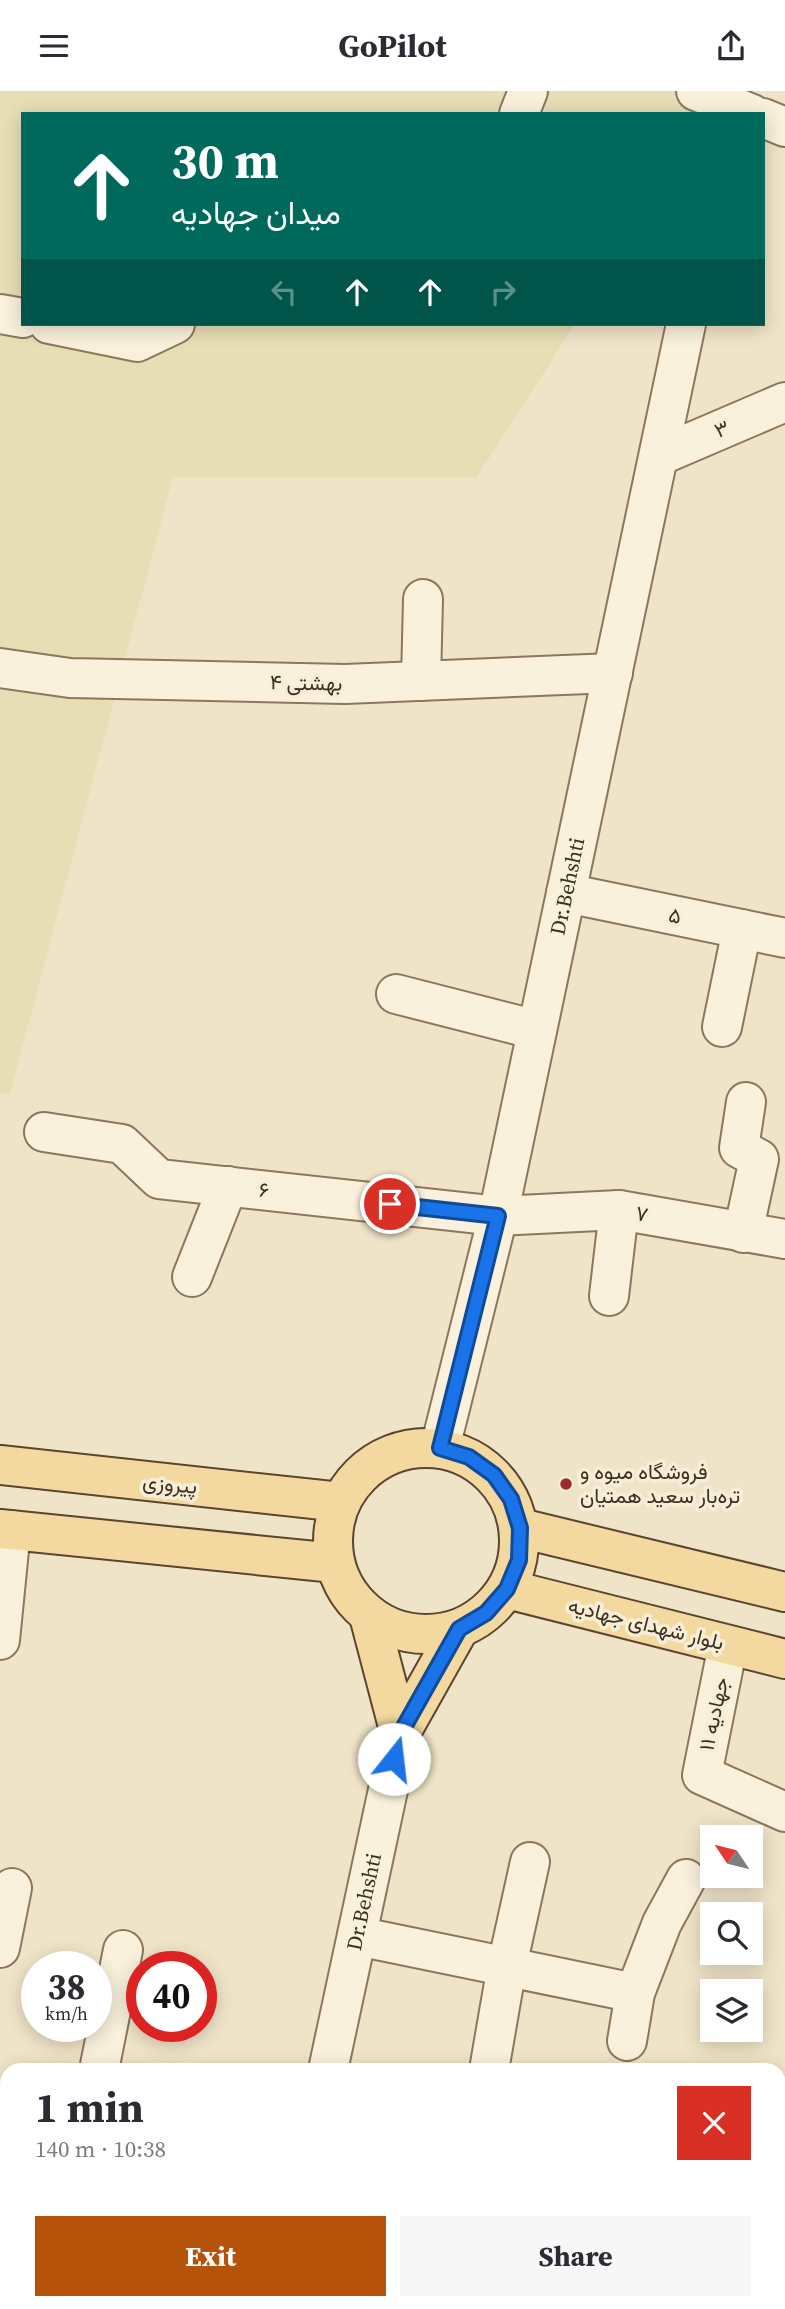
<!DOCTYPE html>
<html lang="en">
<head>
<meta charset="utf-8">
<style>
  body { margin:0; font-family:"Source Serif 4",Vazirmatn,serif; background:#f7f7f7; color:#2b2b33; height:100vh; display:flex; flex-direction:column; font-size:26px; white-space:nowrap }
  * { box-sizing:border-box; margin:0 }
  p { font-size:23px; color:#7c7c81 }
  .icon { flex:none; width:38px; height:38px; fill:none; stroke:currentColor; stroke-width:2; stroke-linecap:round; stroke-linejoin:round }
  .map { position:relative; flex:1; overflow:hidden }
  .side { position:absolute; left:0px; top:1972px; width:786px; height:247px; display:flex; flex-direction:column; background:#fff; border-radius:21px 21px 0 0; box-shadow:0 4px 18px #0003 }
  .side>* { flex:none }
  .hud { position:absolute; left:21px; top:21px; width:744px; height:214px; border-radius:0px; box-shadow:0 4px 18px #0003; background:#00695c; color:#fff; overflow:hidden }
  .needle { width:46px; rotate:305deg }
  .fabs { position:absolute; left:700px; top:1734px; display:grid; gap:14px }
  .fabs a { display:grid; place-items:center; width:63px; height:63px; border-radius:0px; background:#fff; box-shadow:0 4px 18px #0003; font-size:35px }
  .speed { position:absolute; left:21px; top:1860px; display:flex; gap:14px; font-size:35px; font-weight:700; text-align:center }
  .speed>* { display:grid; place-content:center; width:91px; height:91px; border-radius:50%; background:#fff; box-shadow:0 4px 18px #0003; line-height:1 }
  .speed small { font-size:18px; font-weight:400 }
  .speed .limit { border:10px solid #d22; background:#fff; color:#111 }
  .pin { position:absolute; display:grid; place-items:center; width:60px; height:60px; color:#fff; margin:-30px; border:4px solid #fff; border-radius:50%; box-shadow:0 2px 7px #0007 }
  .me { position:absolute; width:77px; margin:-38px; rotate:16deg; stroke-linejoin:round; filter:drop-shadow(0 0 5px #0008) }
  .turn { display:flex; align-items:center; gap:24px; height:147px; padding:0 35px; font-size:32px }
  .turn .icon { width:91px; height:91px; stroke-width:2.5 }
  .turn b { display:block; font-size:49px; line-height:60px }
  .lanes { display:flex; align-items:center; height:66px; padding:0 35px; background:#0003; justify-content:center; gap:35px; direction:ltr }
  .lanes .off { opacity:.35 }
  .round { display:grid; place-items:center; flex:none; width:74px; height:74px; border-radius:0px; background:#f7f7f7 }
  .head { display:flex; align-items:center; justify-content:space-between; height:119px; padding:0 35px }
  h1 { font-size:42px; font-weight:700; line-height:52px }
  .primary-button { display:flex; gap:14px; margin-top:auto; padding:14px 35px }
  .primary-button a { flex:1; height:80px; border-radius:0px; background:#b45309; color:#fff; font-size:28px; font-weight:700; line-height:80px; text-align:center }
  .primary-button a+a { background:#f7f7f7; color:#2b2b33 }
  header { display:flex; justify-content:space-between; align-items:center; height:91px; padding:0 35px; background:#fff; font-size:32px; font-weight:700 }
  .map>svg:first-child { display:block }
</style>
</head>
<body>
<header><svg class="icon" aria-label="menu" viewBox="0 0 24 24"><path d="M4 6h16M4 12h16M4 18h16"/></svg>GoPilot<svg class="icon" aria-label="share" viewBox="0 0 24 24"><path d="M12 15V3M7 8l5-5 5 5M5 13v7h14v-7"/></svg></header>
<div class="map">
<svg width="785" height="2218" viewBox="0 0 785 2218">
  <rect width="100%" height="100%" fill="#f0e4c8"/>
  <!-- farmland -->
  <path fill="#e6deb5" d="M0,0h723l-14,23h-686v210h552l-98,153h-304l-163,617 -10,-1z"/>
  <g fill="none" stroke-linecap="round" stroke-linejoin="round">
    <defs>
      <g id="minor">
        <path d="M696,0l56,23"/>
        <path d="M519,23l9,-23"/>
        <path d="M763,27l22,9"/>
        <path d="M0,223l23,4"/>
        <path d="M49,233l88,18 38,-18"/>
        <path d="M659,365l126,-54"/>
        <path d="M0,577l70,10 275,6 268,-11"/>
        <path d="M421,590l2,-82"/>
        <path d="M566,802l219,45"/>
        <path d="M396,903l141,36"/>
        <path d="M722,936l20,-98"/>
        <path d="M44,1041l78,12 37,35 339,37 121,-6 166,29"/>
        <path d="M743,1142l16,-74 -20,-11 7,-46"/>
        <path d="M192,1186l36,-91"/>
        <path d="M609,1205l10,-86"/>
        <path id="s1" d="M440,1357l58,-232 188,-892"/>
        <path d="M0,1549l11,-110"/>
        <path d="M728,1554l-26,130 83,37"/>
        <path d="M357,1845l278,57"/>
        <path d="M0,1857l12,-60"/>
        <path d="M627,1950l8,-48 27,-70 24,-44"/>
        <path d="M99,1979l24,-120"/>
        <path id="s2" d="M328,1979l72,-336"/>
        <path d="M489,1979l18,-104 23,-104"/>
        <path d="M0,2024l7,2"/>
        <path d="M779,2102l6,-15"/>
        <path d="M604,2212l17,6"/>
        <path d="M276,2218l2,-6"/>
        <path d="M732,2218l3,-6"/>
      </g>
      <g id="major">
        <circle cx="426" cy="1450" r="93"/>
        <path d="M0,1374l341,37"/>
        <path d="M520,1437l265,64"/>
        <path d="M0,1438l335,34"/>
        <path d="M507,1498l278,70"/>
        <path d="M369,1525l31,118 59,-105"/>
      </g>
    </defs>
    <!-- minor casing -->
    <use href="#minor" stroke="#8d765c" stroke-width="42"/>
    <!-- major casing -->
    <use href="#major" stroke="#5b4430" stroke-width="42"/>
    <!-- minor -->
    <use href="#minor" stroke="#faf1dc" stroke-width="38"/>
    <!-- major -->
    <use href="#major" stroke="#f3d9a0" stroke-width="38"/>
  </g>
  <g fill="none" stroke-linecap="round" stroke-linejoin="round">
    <defs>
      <path id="route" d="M390,1113l108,12 -58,232 29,9 25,18 17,24 9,29 -1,32 -12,29 -21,24 -27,16 -59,105 -6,25"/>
    </defs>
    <!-- route casing -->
    <use href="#route" stroke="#114b97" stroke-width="18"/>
    <!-- route -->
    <use href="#route" stroke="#1a73e8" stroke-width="12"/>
  </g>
  <!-- markers -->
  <circle fill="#9e2a2b" stroke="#f7eed8" stroke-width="2.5" cx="566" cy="1393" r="7"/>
  <g text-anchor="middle" stroke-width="7" stroke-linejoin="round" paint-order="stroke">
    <!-- street labels -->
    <g font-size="21" fill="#3d2e20" stroke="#f7eed8">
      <text transform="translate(722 338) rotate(-23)" y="7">۳</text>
      <text transform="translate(306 592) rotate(1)" y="7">بهشتی ۴</text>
      <text dy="7" stroke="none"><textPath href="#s1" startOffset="576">Dr.Behshti</textPath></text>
      <text transform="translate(675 825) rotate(12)" y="7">۵</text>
      <text transform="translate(264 1099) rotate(6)" y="7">۶</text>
      <text transform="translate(642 1123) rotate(11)" y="7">۷</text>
      <text transform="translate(170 1393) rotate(6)" y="7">پیروزی</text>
      <text transform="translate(646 1533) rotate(14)" y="7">بلوار شهدای جهادیه</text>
      <text transform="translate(714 1623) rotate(-78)" y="7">جهادیه ۱۱</text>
      <text dy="7" stroke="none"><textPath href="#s2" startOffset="172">Dr.Behshti</textPath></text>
    </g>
    <!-- poi labels -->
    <g font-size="21" fill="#3d2e20" stroke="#f7eed8" text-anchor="start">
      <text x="580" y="1388">فروشگاه میوه و<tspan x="580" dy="24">تره‌بار سعید همتیان</tspan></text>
    </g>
  </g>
</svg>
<div class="fabs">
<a><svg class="needle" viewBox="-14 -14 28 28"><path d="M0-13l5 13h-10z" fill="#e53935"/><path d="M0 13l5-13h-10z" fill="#7c7c81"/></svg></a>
<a><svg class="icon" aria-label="search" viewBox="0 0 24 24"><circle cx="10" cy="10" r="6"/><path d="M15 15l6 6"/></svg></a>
<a><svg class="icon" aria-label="layers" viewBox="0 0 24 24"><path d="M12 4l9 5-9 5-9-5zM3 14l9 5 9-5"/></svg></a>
</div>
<div class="speed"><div>38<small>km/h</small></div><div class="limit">40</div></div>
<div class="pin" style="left:390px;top:1113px;background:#d93025"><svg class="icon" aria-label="arrive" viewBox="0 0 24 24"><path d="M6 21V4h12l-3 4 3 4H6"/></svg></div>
<svg class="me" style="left:394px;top:1668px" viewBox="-20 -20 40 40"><circle r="19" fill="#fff"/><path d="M0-13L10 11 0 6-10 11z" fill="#1a73e8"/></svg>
<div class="hud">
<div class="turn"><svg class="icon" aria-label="ahead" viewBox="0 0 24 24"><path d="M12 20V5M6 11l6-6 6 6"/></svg><div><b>30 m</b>میدان جهادیه</div></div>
<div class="lanes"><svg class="icon off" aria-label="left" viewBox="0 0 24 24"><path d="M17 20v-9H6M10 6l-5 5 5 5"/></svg><svg class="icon" aria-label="ahead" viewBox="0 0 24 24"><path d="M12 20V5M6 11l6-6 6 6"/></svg><svg class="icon" aria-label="ahead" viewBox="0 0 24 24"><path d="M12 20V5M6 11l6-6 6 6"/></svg><svg class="icon off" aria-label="right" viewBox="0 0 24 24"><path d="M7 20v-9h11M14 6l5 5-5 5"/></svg></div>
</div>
<section class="side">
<div class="head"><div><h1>1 min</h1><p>140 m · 10:38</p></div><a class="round" style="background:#d93025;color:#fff"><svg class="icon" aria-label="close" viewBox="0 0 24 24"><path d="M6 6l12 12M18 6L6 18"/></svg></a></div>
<div class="primary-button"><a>Exit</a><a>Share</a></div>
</section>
</div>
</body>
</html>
